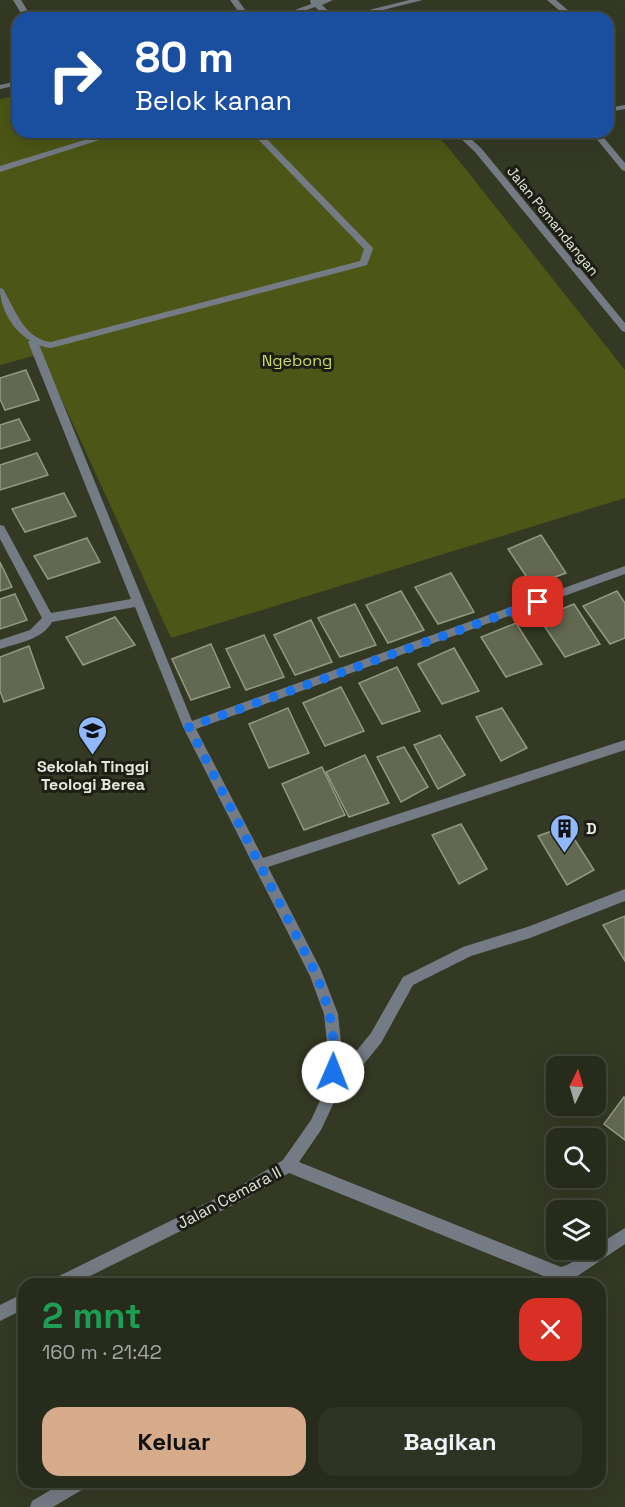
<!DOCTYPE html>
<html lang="id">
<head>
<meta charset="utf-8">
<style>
  body { margin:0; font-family:"Space Grotesk",sans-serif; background:#2f3324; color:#f1f3f6; height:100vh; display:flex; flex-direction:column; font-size:22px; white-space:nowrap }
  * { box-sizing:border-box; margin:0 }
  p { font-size:20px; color:#a4a7a3 }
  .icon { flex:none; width:33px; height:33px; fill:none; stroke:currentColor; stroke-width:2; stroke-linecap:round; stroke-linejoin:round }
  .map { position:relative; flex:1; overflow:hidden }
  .drawer { position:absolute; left:18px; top:1278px; width:588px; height:210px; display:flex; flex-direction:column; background:#272b1b; border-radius:18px; box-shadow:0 6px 24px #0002,0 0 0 2px #43473a }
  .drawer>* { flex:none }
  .banner { position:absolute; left:12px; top:12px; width:602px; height:126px; border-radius:18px; box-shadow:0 6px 24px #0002,0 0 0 2px #43473a; background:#1a4fa0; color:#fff; overflow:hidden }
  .needle { width:39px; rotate:5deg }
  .fabs { position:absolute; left:546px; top:1056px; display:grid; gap:12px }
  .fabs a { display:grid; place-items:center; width:60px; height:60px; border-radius:12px; background:#272b1b; box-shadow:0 6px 24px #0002,0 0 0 2px #43473a; font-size:30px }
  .pin { position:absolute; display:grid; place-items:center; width:51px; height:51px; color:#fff; margin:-26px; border-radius:12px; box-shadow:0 3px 9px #0006 }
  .me { position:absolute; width:66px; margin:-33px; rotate:1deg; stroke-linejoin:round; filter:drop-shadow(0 0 4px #0008) }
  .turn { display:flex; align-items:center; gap:21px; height:126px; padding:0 24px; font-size:27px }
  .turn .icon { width:78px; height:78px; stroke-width:2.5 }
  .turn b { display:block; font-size:42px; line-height:51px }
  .round { display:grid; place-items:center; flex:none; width:63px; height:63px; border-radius:18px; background:#2f3324 }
  .head { display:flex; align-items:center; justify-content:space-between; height:102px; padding:0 24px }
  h1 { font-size:36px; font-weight:700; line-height:45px; color:#1e9e55 }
  .action { display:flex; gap:12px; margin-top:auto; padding:12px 24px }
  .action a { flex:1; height:69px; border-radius:18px; background:#d6ab8b; color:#111; font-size:24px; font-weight:700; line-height:69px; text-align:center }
  .action a+a { background:#2f3324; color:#f1f3f6 }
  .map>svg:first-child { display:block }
</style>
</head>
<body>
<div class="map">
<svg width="625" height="1507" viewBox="0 0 625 1507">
  <rect width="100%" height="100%" fill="#343924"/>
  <!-- green -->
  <path fill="#4c5616" d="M18,95v37h415l15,15 177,223v128l-454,140 -130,-284 -41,11v-266z"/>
  <!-- building -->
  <g fill="#636851" stroke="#939981" stroke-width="1.5">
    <path d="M26,370l13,30 -34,10 -5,-11v-21z"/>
    <path d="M19,419l11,21 -30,9v-24z"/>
    <path d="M37,453l11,22 -48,15v-25z"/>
    <path d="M64,493l12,23 -51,16 -13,-23z"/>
    <path d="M541,535l25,38 -34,12 -24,-36z"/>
    <path d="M87,538l13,24 -52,17 -14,-23z"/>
    <path d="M0,562l12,25 -12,4z"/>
    <path d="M451,573l23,39 -36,12 -23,-37z"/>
    <path d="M401,591l23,39 -36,13 -22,-38z"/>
    <path d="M617,591l8,12v35l-15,6 -27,-38z"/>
    <path d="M15,594l12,26 -27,9v-30z"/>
    <path d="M355,604l21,41 -36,12 -22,-39z"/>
    <path d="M574,604l26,40 -35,13 -26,-39z"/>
    <path d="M115,617l20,28 -52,20 -17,-28z"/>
    <path d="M311,620l21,42 -37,13 -21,-40z"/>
    <path d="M516,623l26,41 -36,13 -25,-40z"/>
    <path d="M264,635l20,42 -38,13 -20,-41z"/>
    <path d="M211,644l19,43 -39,13 -19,-41z"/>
    <path d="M29,646l15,42 -40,14 -4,-11v-34z"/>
    <path d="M454,648l25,43 -37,13 -24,-40z"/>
    <path d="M397,667l23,44 -38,13 -23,-41z"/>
    <path d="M341,687l23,44 -39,15 -22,-43z"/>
    <path d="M288,708l21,45 -40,15 -20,-44z"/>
    <path d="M502,708l25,40 -26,13 -25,-44z"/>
    <path d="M440,735l25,40 -27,14 -24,-44z"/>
    <path d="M404,747l24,40 -27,15 -24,-45z"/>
    <path d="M365,755l24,48 -40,14 -23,-45z"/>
    <path d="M322,767l23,48 -41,15 -22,-46z"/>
    <path d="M461,824l26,45 -28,15 -27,-49z"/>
    <path d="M566,826l28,44 -27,15 -29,-49z"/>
    <path d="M625,916v45l-22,-36z"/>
    <path d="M624,1097l1,1v42l-21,-16z"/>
  </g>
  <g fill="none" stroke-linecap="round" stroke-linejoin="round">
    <!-- lane -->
    <g fill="#757b84" fill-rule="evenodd">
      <path d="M111,132h13l-124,40v-6z"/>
      <path d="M251,132h9l112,115 1,2 -6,16 -316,83c-28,-3 -51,-32 -51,-60l3,1c12,20 21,50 48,53l309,-81 4,-12z"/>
    </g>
    <!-- street -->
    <g fill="#757b84" fill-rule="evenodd">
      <path d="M13,0h8l11,18h-8z"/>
      <path d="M230,0h8l13,18h-8z"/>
      <path d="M310,0h23l-11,5 14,13h-8l-13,-11 -31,11h-11l38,-14z"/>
      <path d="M409,0h14l-72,18h-14z"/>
      <path d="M547,0h9l21,18h-9z"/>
      <path d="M18,81v4l-18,4v-4z"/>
      <path d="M625,105v4l-17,3v-4z"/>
      <path d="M454,132h9l3,3 16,-3h17l-28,7 10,9 144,175v9l-3,-1 -147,-179z"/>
      <path d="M591,132h8l26,31v8l-3,-1z"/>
      <path d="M33,339l5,3 154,379 433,-155v8l-429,155 67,129 362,-118v10l-357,117 53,103 17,44 4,38 -2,19 31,-38 32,-56 60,-30 67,-21 95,-37v12l-95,37 -59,18 -58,29 -32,58 -45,55 -15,32 -22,32 262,105c13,-3 22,-16 35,-17v-4l29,-18v16l-49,33 -15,6 -272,-110 -40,24 -175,87h-24l3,-5 186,-92 44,-27 28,-40 13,-28 4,-40 -4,-38 -14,-38 -127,-249 -48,-120 -83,15c-10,18 -34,21 -52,27v-9l30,-10 12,-12 -42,-79v-14l4,1 47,87 80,-14 -103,-257z"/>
      <path d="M24,1293v16l-24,12v-16z"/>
      <path d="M64,1482h23l-2,6 -32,19h-23l2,-6z"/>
    </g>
  </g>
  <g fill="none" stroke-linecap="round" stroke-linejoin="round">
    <!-- route -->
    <path stroke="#1a73e8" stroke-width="10" stroke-dasharray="0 18" d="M333,1072c3,-39 -3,-62 -17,-98l-127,-247 349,-125"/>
  </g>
  <!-- icons -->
  <defs>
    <symbol id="university-pin" viewBox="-11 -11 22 30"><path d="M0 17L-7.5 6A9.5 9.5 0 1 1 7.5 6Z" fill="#90b8fd" stroke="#1d1f15"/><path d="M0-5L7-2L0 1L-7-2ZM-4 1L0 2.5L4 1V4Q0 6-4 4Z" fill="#111"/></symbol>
    <symbol id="building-pin" viewBox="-11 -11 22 30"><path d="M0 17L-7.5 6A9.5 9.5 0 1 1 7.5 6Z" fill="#90b8fd" stroke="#1d1f15"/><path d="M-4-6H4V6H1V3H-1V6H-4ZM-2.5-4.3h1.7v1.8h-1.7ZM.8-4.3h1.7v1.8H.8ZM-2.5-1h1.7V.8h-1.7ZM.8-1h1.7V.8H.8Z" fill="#111"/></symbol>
  </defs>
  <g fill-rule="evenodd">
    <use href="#university-pin" x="76" y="714" width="33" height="45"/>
    <use href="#building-pin" x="548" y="812" width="33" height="45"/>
  </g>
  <g text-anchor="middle" stroke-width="6" stroke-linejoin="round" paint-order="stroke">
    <!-- far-street labels -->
    <g font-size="14" fill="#e4e7da" stroke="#1d1f15">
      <text transform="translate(553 221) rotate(51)" y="5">Jalan Pemandangan</text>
    </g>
    <!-- park labels -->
    <g font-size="16" fill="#c8de6a" stroke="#1d1f15">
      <text x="297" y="366">Ngebong</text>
    </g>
    <!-- poi labels -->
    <g font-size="16" font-weight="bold" fill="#e4e7da" stroke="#1d1f15">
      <text x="93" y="772">Sekolah Tinggi<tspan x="93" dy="18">Teologi Berea</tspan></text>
      <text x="586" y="834" text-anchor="start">D</text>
    </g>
    <!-- street labels -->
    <g font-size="16" fill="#e4e7da" stroke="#1d1f15">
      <text transform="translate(229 1197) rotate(-28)" y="6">Jalan Cemara II</text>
    </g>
  </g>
</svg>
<div class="fabs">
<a><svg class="needle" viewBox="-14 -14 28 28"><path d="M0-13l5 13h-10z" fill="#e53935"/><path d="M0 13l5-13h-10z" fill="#a4a7a3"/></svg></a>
<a><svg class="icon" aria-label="search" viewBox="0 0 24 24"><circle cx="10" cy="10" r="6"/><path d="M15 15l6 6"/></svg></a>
<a><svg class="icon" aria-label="layers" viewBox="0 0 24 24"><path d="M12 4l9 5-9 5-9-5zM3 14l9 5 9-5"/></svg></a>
</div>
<div class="pin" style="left:538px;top:602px;background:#d93025"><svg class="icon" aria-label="arrive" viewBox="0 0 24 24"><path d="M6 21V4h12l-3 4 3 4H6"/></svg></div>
<svg class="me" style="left:333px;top:1072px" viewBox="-20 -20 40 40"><circle r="19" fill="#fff"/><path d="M0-13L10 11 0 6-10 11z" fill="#1a73e8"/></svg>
<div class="banner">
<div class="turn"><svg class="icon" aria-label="right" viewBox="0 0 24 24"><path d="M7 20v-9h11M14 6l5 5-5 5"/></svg><div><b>80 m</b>Belok kanan</div></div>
</div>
<section class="drawer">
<div class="head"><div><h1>2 mnt</h1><p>160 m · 21:42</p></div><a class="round" style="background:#d93025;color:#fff"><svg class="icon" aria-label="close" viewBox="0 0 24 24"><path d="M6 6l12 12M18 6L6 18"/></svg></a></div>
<div class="action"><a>Keluar</a><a>Bagikan</a></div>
</section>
</div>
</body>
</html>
